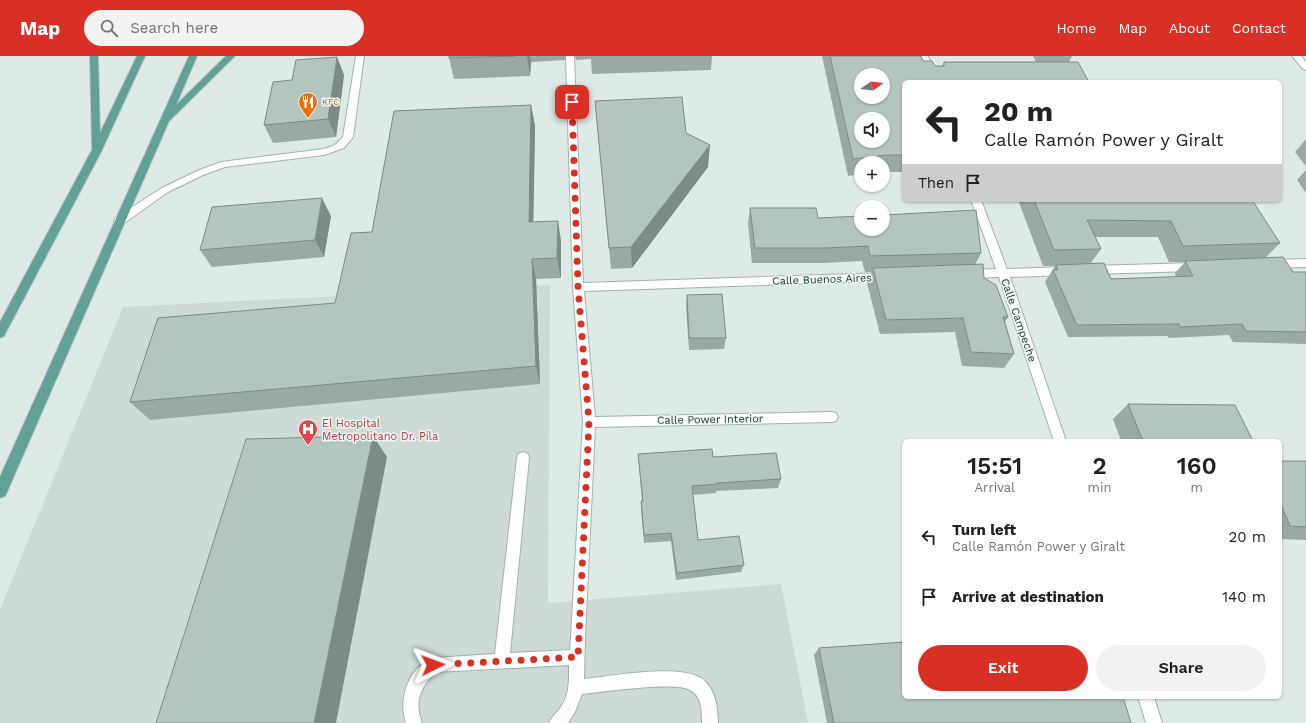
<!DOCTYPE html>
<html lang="en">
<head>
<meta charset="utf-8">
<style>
  body { margin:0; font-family:"Work Sans",sans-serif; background:#f2f2f2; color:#202124; height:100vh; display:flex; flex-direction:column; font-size:15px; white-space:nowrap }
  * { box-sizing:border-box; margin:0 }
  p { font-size:13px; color:#757577 }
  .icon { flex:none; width:22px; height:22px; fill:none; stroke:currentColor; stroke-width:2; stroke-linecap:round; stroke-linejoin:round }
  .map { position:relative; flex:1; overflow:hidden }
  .panel { position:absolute; left:902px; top:383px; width:380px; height:260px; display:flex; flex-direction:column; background:#fff; border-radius:6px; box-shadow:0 1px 3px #0004 }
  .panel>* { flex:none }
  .guide { position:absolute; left:902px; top:24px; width:380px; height:122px; border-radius:6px; box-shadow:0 1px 3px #0004; background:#fff; color:#202124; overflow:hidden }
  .needle { width:26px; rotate:76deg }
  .controls { position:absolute; left:854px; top:12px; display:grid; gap:8px }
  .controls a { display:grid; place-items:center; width:36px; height:36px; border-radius:50%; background:#fff; box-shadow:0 1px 3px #0004; font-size:20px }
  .pin { position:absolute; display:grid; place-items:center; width:34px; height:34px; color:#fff; margin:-17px; border-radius:8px; box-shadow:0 2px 6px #0006 }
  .me { position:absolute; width:44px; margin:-22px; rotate:87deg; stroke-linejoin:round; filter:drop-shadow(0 0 3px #0008) }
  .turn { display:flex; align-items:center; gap:14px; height:84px; padding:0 16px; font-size:18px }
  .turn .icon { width:52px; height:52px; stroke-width:2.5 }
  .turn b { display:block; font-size:28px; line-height:34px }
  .then { display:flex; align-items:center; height:38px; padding:0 16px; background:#0003; gap:8px; font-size:15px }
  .eta { display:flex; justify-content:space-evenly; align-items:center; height:68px; text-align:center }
  .eta b { font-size:24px; font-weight:600; line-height:28px }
  .cta { display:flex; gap:8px; margin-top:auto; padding:8px 16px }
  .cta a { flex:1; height:46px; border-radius:24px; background:#d93025; color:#fff; font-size:16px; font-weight:600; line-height:46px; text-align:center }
  .cta a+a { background:#f2f2f2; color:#202124 }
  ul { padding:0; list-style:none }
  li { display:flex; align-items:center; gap:12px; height:60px; padding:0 16px }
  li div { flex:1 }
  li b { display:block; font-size:15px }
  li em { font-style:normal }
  header { display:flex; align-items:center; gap:24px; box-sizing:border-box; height:56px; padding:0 20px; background:#d93025; color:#fff }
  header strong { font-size:19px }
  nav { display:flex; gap:22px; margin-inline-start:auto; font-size:14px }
  .search { width:280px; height:36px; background:#f2f2f2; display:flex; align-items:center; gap:10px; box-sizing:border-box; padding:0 14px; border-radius:22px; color:#757577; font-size:15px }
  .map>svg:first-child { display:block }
</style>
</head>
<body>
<header>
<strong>Map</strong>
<div class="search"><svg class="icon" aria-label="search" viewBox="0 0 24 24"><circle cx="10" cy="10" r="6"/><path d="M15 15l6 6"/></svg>Search here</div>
<nav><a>Home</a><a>Map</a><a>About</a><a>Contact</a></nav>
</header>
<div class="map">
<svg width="1306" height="667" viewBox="0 0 1306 667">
  <rect width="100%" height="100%" fill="#deeae6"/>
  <!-- built -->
  <path fill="#cddad5" d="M550,229l-2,318 233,-19 27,139h-808v-113l123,-303z"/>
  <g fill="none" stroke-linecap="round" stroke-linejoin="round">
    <defs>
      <g id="service">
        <path d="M356,0h8l-11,81 -9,11 -20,7 -99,12 -22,8 -35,17 -45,32h-8l-1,-3 1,-3 47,-30 35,-17 24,-9 103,-13 11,-4 8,-8z"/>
        <path d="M523,396l5,2 1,4 -19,195 60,-3 1,-13 2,-5 5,-2 5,2 2,5 -1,42c29,-3 92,-15 117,-1 14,9 17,30 17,45h-16c0,-12 0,-27 -12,-33 -15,-9 -87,2 -108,4l-7,18 -7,11h-19c3,-7 9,-11 13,-18 8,-12 7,-27 7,-40l-133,7c-16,15 -22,30 -14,51h-16c-8,-24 2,-55 27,-65l62,-4 22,-196 1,-4z"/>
      </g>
      <g id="minor">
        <path d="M566,0h8l9,227 302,-10 4,1 1,3 -1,3 -4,1 -301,10 11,126 237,-5 4,1 2,4 -2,4 -4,1 -237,5 -10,210 -2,5 -5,2 -5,-2 -2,-5 12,-215 -10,-135z"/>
        <path d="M920,0h8l9,26h-8z"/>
        <path d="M1292,0h9l5,6v8l-3,-1z"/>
        <path d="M971,144h10l26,69 60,-2 4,1 1,3 -1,3 -4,1 -57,2 56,164h-12l-55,-164 -32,1 -4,-1 -1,-3 1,-3 4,-1 29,-1z"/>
        <path d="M1306,203v8l-35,1 -4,-1 -1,-3 1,-3 4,-1z"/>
        <path d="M1195,207l4,1 1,3 -1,3 -4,1 -104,3 -4,-1 -1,-3 1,-3 4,-1z"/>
        <path d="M1138,641h16l8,26h-16z"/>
      </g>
      <g id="primary">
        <path d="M90,0h8l2,77 37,-77h8l-44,96 -97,184 -4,2v-16l92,-172z"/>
        <path d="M189,0h8l-21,49 50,-49h9l-66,65 -162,371 -2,4 -5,2v-21z"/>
      </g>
    </defs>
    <!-- service casing -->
    <use href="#service" stroke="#a1b2ae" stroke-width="2"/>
    <!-- minor casing -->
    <use href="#minor" stroke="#a1b2ae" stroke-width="2"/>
    <!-- primary casing -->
    <use href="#primary" stroke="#bcc4c3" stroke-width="2"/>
    <!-- service -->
    <use href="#service" fill="#fff" fill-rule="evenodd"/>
    <!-- minor -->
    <use href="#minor" fill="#fff" fill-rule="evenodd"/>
    <!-- primary -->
    <use href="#primary" fill="#62a197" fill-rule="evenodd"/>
  </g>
  <!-- wall -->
  <g fill="#9ba9a5" fill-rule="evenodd">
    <path d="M449,0h117l-1,4 -34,2 -1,14 -76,3 -5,-21z"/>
    <path d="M575,0h137l-1,14 -119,4 -1,-15 -15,1z"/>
    <path d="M822,0h99l2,5 12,5h7l2,-4h92l-3,-6h39l-3,6 -165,20v90h-21v-9h-22v11l-13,2z"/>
    <path d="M337,1l7,18 -8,62 -63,6 -9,-18 28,-45z"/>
    <path d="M595,45l91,32 22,34 -76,101 -21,1z"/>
    <path d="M531,49l4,21 -2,96 28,19v37l-25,1 4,105 -390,36 -20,-18 205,-99 37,-71z"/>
    <path d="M1306,83v27l-11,-14z"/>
    <path d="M1306,114v23l-9,-13z"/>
    <path d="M1018,144h234l28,43 -15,15 28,14h13v72l-73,-2 -4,-7 -60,3 -2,-2 -99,1 -23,-55 10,-16h-12zM1095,181h63l11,25h16l-10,11 1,4 -65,2 -21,-15 11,-15z"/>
    <path d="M750,152l68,10 163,35 -6,12 9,13 24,39 -3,5 9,32 -10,14 -42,-2 -7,-34 -75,2 -13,-51 5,-11h-7l-3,-11 -39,2h-71l-4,-39z"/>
    <path d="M331,160l-7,41 -112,10 -12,-17z"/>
    <path d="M687,239l39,43 -2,11 -35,1 -3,-43z"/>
    <path d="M1128,348l125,37h-132l-8,-22z"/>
    <path d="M638,398l75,3 68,22 -3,9 -62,3v2l-23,2 5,45 46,25 -3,7 -65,8 -5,-39 -27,2 -3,-34v-8h1z"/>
    <path d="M1280,405h26v79l-26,-1z"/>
    <path d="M904,584v57l227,26h-304l-13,-68 5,-7 83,-6z"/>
  </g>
  <!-- shaded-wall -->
  <g fill="#7e8a86">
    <path d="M527,0h3l1,6 -1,14z"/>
    <path d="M337,1l7,18 -8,62 -8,-18z"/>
    <path d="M531,49l4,21 -2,116 -4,-20z"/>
    <path d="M710,89l-2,22 -76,101 -1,-21z"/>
    <path d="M322,142l9,18 -7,41 -9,-17z"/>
    <path d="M558,165l3,20v37l-4,-20z"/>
    <path d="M532,203l4,20 4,105 -4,-18z"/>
    <path d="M373,380l14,21 -51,266h-22z"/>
  </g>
  <!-- building -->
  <g fill="#b4c5c0" stroke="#7e8a86" fill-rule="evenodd">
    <path d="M449,0h67l-67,2z"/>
    <path d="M830,0h91l2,5h9l3,5h9v-4h134l11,20h-185v73h-17l-34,4zM861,19h22v22h-22zM861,63h22v22h-22z"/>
    <path d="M337,1l-9,62 -64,6 9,-43 19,-2 4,-20z"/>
    <path d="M682,41l4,36 24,12 -79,102 -22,1 -14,-147z"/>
    <path d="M531,49l-2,117 29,-1 -1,37 -25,1 4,107 -406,36 28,-84 177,-15 16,-70 21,-1 22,-121z"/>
    <path d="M322,142l-7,42 -115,10 12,-43z"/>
    <path d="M1034,144h218l28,43 -97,3 -12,-25 -84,-1 14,29 -47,1z"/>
    <path d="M750,152h66l2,10 43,-2v13h22v-14l93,-5 5,43 -111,3 -2,-10 -41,2h-72z"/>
    <path d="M1283,201l10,15h13v60l-60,-1 -4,-7 -62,3 -1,-3 -102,1 -24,-55h5l-2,-5 48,-2 7,16 82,-3 -8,-15z"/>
    <path d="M983,208l1,14 12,7 12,32h-5l11,37 -43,-2 -8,-34 -77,2 -13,-52z"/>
    <path d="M722,238l4,44h-37l-2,-43z"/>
    <path d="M1128,348l107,1 18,36h-110z"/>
    <path d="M373,380l-59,287h-158l90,-284z"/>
    <path d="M712,393l1,8 63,-4 5,26 -64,4 1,1 -26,2 6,54 41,-4 5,29 -67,8 -6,-40 -27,2 -3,-34h2l-5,-47z"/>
    <path d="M1280,405h26v66l-16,-1 -10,-24z"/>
    <path d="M904,586v55h219l8,26h-297l-15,-75z"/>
  </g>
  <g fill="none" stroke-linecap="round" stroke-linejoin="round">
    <!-- route -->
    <path stroke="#d93025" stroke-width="7" stroke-dasharray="0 12.6" d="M433,609l145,-8 11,-235 -11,-135 -6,-185"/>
  </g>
  <!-- icons -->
  <defs>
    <symbol id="restaurant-pin" viewBox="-11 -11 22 30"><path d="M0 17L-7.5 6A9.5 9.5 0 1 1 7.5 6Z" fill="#e8710a" stroke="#eff7f4"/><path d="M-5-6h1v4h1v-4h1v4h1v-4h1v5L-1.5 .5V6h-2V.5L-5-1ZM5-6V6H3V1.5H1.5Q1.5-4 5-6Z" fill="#fff"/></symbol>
    <symbol id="hospital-pin" viewBox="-11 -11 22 30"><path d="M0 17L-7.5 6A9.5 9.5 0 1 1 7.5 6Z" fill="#e0444e" stroke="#eff7f4"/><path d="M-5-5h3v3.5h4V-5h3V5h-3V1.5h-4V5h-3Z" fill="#fff"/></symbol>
  </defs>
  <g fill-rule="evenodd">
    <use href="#restaurant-pin" x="297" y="35" width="22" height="30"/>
    <use href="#hospital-pin" x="297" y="362" width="22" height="30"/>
  </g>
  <g text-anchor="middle" stroke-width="3" stroke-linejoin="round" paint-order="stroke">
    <!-- far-food labels -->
    <g font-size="9" fill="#c56008" stroke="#eff7f4" text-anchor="start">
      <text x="322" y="49">KFC</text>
    </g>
    <!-- street labels -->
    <g font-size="11" fill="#203a36" stroke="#eff7f4">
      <text transform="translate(822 223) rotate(-2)" y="4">Calle Buenos Aires</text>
      <text transform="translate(1019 264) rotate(71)" y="4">Calle Campeche</text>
      <text transform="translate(710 363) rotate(-1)" y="4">Calle Power Interior</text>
    </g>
    <!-- health labels -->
    <g font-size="11" fill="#be3a42" stroke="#eff7f4" text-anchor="start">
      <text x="322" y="371">El Hospital<tspan x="322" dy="13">Metropolitano Dr. Pila</tspan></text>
    </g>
  </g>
</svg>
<div class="controls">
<a><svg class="needle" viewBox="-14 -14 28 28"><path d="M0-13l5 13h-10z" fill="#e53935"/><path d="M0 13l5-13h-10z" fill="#757577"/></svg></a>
<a><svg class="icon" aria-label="sound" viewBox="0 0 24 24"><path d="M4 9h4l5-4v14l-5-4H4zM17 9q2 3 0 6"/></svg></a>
<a>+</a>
<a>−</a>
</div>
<div class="pin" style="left:572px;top:46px;background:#d93025"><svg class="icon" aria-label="arrive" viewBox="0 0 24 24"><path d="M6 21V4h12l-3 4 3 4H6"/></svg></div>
<svg class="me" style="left:433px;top:609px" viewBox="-20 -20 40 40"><path d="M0-17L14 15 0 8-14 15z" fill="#d93025" stroke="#fff" stroke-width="4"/></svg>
<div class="guide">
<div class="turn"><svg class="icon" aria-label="left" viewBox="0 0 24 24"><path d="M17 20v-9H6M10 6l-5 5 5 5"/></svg><div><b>20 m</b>Calle Ramón Power y Giralt</div></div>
<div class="then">Then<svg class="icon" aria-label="arrive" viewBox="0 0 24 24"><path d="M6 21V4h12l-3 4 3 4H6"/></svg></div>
</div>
<section class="panel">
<div class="eta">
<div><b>15:51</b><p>Arrival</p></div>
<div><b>2</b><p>min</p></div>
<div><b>160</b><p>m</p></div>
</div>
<ul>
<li><svg class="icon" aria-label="left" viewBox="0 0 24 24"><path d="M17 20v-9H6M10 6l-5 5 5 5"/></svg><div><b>Turn left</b><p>Calle Ramón Power y Giralt</p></div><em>20 m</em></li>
<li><svg class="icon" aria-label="arrive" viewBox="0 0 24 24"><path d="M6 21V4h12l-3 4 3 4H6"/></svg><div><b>Arrive at destination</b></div><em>140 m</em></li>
</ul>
<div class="cta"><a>Exit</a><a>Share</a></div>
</section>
</div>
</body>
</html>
